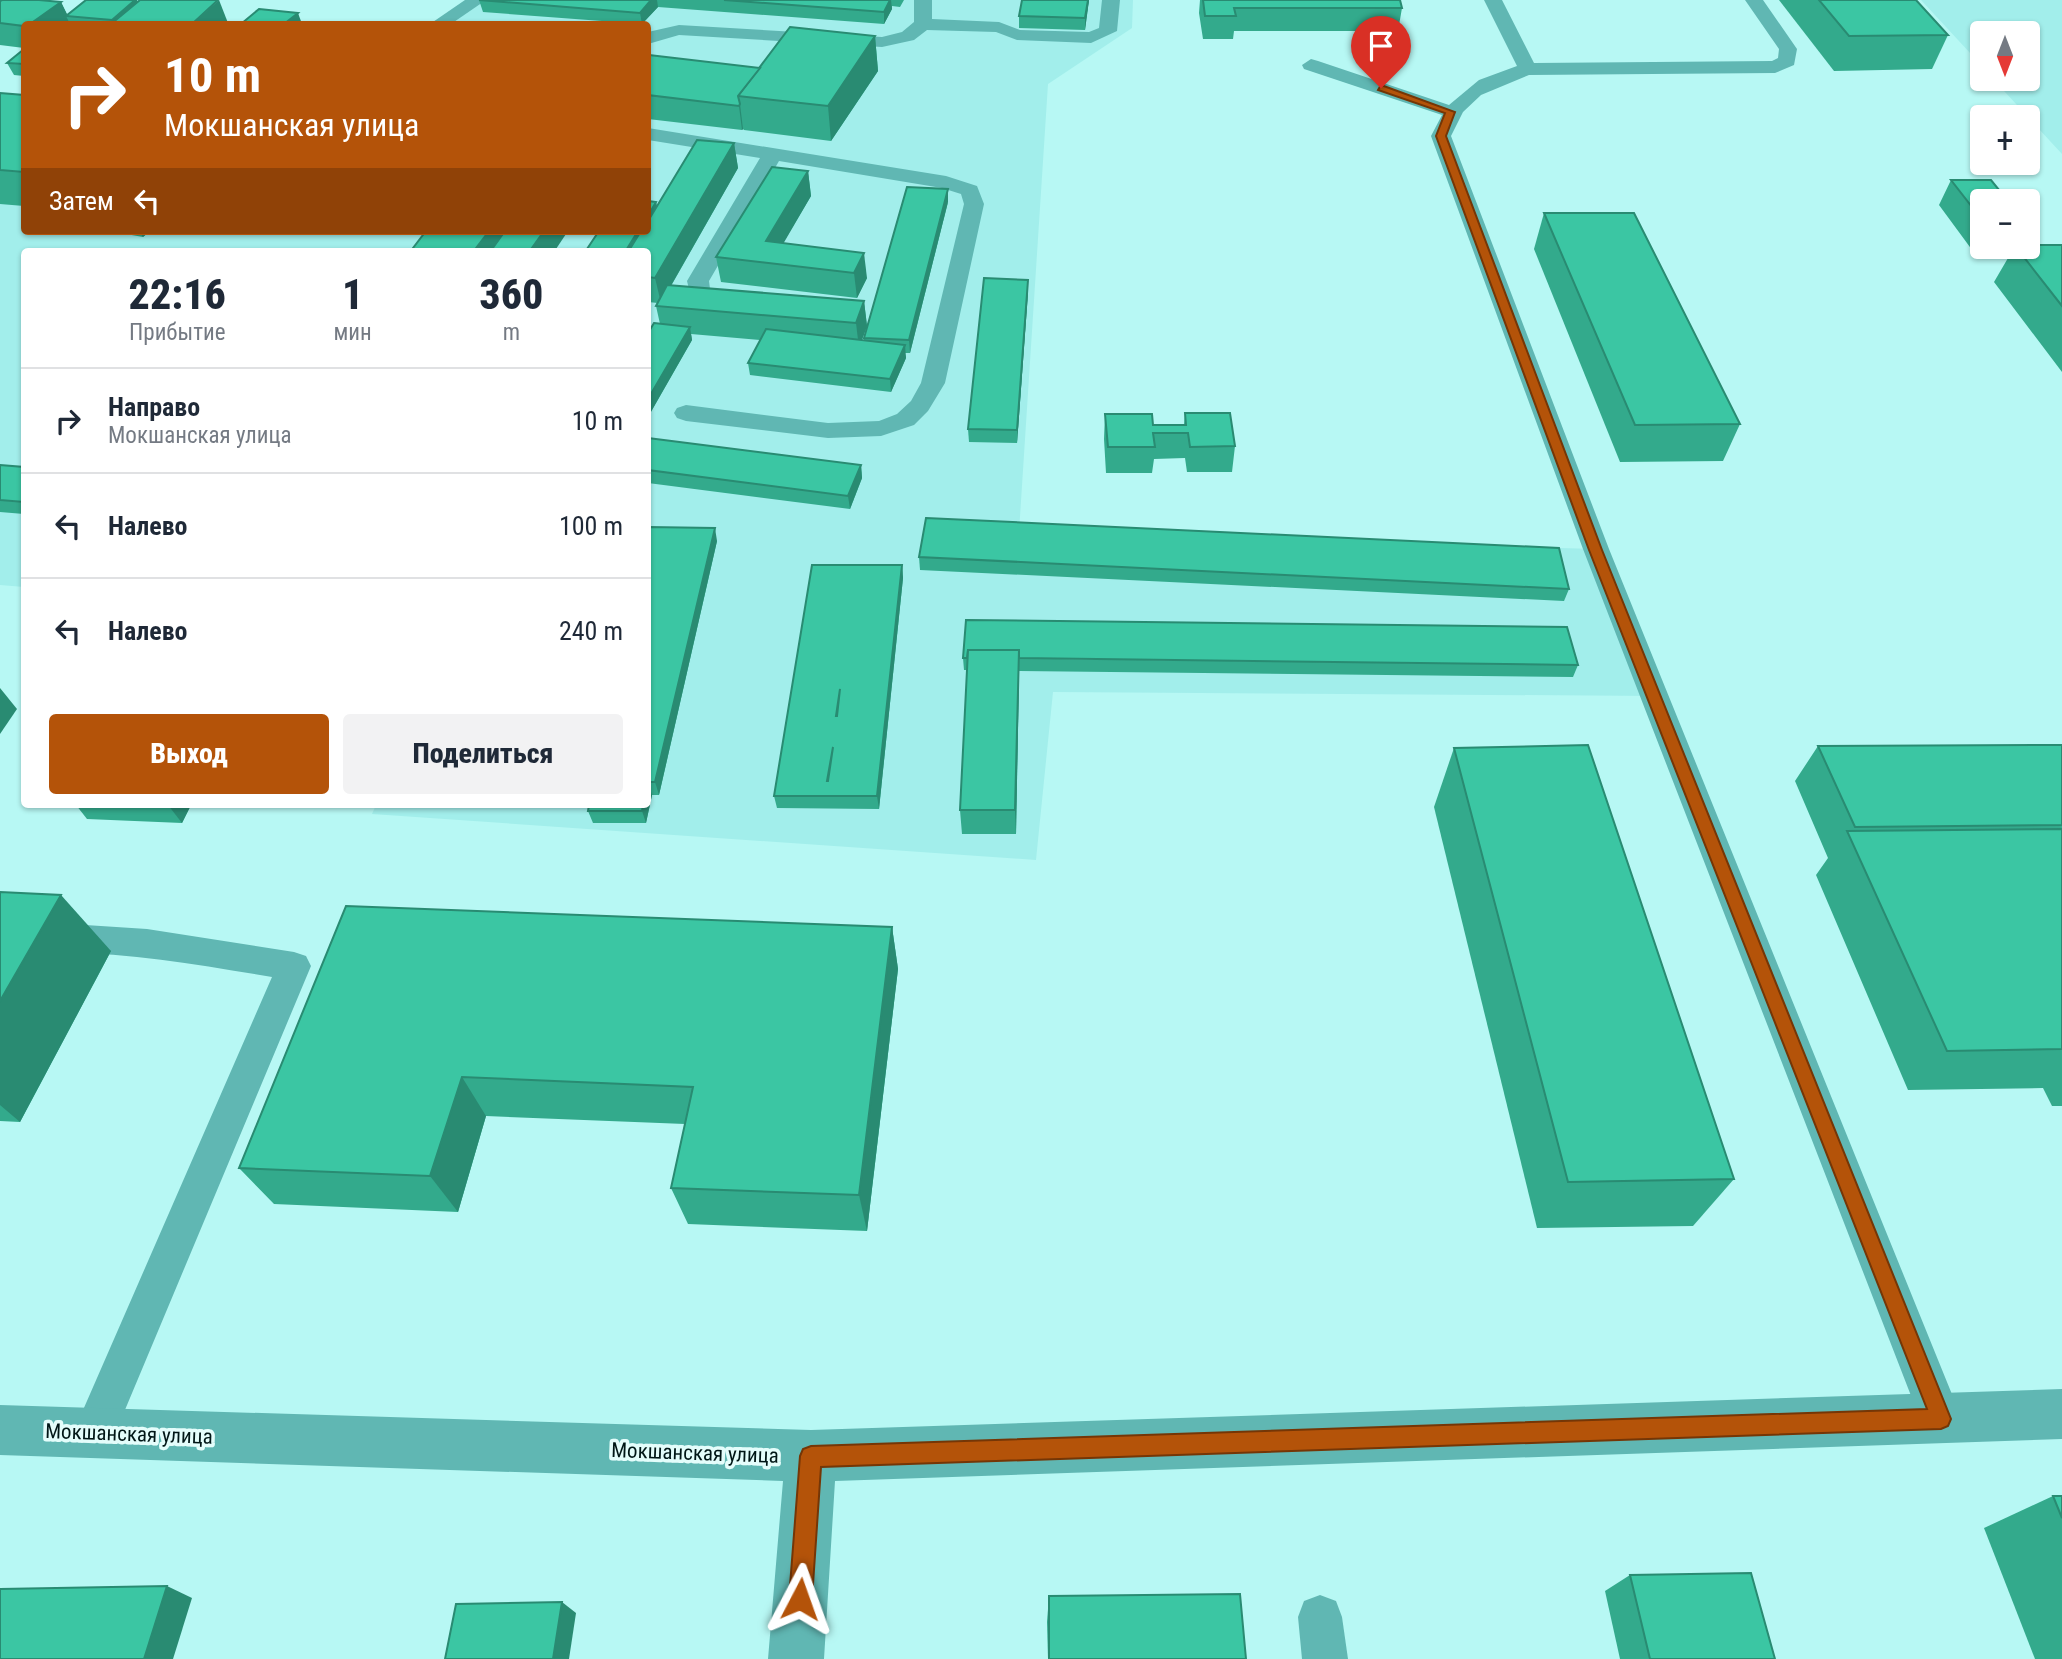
<!DOCTYPE html>
<html lang="ru">
<head>
<meta charset="utf-8">
<style>
  body { margin:0; font-family:"Roboto Condensed",sans-serif; background:#f2f2f3; color:#1f2937; height:100vh; display:flex; flex-direction:column; font-size:26px; white-space:nowrap }
  * { box-sizing:border-box; margin:0 }
  p { font-size:23px; color:#747a83 }
  .icon { flex:none; width:38px; height:38px; fill:none; stroke:currentColor; stroke-width:2; stroke-linecap:round; stroke-linejoin:round }
  .map { position:relative; flex:1; overflow:hidden }
  .drawer { position:absolute; left:21px; top:248px; width:630px; height:560px; display:flex; flex-direction:column; background:#fff; border-radius:7px; box-shadow:0 2px 5px #0004 }
  .drawer>* { flex:none }
  .banner { position:absolute; left:21px; top:21px; width:630px; height:214px; border-radius:7px; box-shadow:0 2px 5px #0004; background:#b45309; color:#fff; overflow:hidden }
  .needle { width:46px; rotate:180deg }
  .controls { position:absolute; left:1970px; top:21px; display:grid; gap:14px }
  .controls a { display:grid; place-items:center; width:70px; height:70px; border-radius:7px; background:#fff; box-shadow:0 2px 5px #0004; font-size:35px }
  .pin { position:absolute; display:grid; place-items:center; width:60px; height:60px; color:#fff; margin:-72px -30px; border-radius:50% 50% 50% 0; rotate:-45deg; box-shadow:0 0 7px #0007 }
  .pin .icon { rotate:45deg }
  .me { position:absolute; width:77px; margin:-38px; rotate:4deg; stroke-linejoin:round; filter:drop-shadow(0 0 5px #0008) }
  .turn { display:flex; align-items:center; gap:24px; height:147px; padding:0 28px; font-size:32px }
  .turn .icon { width:91px; height:91px; stroke-width:2.5 }
  .turn b { display:block; font-size:49px; line-height:60px }
  .then { display:flex; align-items:center; height:66px; padding:0 28px; background:#0003; gap:14px; font-size:26px }
  .eta { display:flex; justify-content:space-evenly; align-items:center; height:119px; text-align:center }
  .eta b { font-size:42px; font-weight:800; line-height:49px }
  .button { display:flex; gap:14px; margin-top:auto; padding:14px 28px }
  .button a { flex:1; height:80px; border-radius:7px; background:#b45309; color:#fff; font-size:28px; font-weight:800; line-height:80px; text-align:center }
  .button a+a { background:#f2f2f3; color:#1f2937 }
  ul { padding:0; list-style:none }
  li { display:flex; align-items:center; gap:21px; height:105px; padding:0 28px; border-top:2px solid #e0e1e3 }
  li div { flex:1 }
  li b { display:block; font-size:26px }
  li em { font-style:normal }
  .map>svg:first-child { display:block }
</style>
</head>
<body>
<div class="map">
<svg width="2062" height="1659" viewBox="0 0 2062 1659">
  <rect width="100%" height="100%" fill="#b7f8f4"/>
  <!-- built -->
  <g fill="#a2eeeb">
    <path d="M480,0h653l-1,28 -84,56 -29,448 577,17 61,147 -604,-4 -17,168 -664,-46 4,-9h272v-553h-624v335l-24,-2v-490l24,1v135h624v-207h-206z"/>
    <path d="M1921,0h141v154l-69,-75h35v-46h-45v34z"/>
  </g>
  <g fill="none" stroke-linecap="round" stroke-linejoin="round">
    <!-- lane -->
    <g fill="#60b7b3" fill-rule="evenodd">
      <path d="M465,0h21l-35,24h-21z"/>
      <path d="M914,0h18v19l67,3 21,8 69,2 10,-4 3,-28h18l-3,31 -26,12 -74,-3 -21,-8 -69,-2 -13,10 -32,7 -203,-12 -31,9v-12l31,-7 203,12 20,-5 12,-10z"/>
      <path d="M1484,0h18l32,63 238,-2 6,-3 1,-9 -34,-49h18l34,49 -3,16 -19,8 -246,2 -48,20 -18,17 -12,24 158,413 353,870 -6,15 -15,6 -15,-6 -6,-15 -337,-870 -152,-413 11,-21 -138,-46 -2,-4 9,-6 7,2 131,44 30,-25 38,-14z"/>
      <path d="M648,128l298,48 31,10 7,18 -39,179 -17,28 -14,14 -33,11 -53,2 -142,-17 -9,-3 -3,-5 3,-5 9,-3 142,18 51,-2 18,-7 14,-13 10,-18 43,-179 -3,-10 -19,-6 -163,-27 -70,120 1,8 35,7 3,5c-11,15 -43,2 -57,-4l-4,-16 73,-123 -112,-18z"/>
      <path d="M70,924l77,5 147,23 12,4 5,10 -202,482 -15,6 -15,-6 -6,-15 199,-456c-90,-15 -180,-32 -272,-20v-28z"/>
      <path d="M1320,1595l16,6 6,16 6,42h-46l-4,-42 6,-16z"/>
    </g>
    <!-- street -->
    <path fill="#60b7b3" fill-rule="evenodd" d="M2062,1389v50l-1227,42 -11,178h-56l15,-178 -783,-26v-50l811,25z"/>
  </g>
  <!-- wall -->
  <g fill="#33aa8c">
    <path d="M0,0l61,2 6,13 71,-13 90,21 -1,1h-203v24l-24,-3z"/>
    <path d="M479,0h425l-4,7 -8,-1v3l-8,15 -226,-17 -16,17 -159,-12z"/>
    <path d="M1022,0h67l-4,30 -66,-2v-12z"/>
    <path d="M1200,0h201l-1,3 2,5 -4,23h-164l-1,8h-30l-4,-26z"/>
    <path d="M1779,0h137l32,35 -16,34 -98,2z"/>
    <path d="M875,36l3,35 -47,70 -87,-11 -1,-1 -1,1 -94,-11v-62l112,11z"/>
    <path d="M24,49v27l-10,-1 -7,-12z"/>
    <path d="M0,93l24,2v111l-24,-2z"/>
    <path d="M734,143l4,25 -67,118 193,15 3,25 -5,14h2v-2l84,-136 -38,151h-5l1,5 -15,34 -141,-17 -2,-12 12,-23 -69,-6 1,6 -44,77v-84l12,-9 -4,-18 2,-3 -10,-1v-50l8,-50 1,4z"/>
    <path d="M808,171l3,25 -28,47 84,35 -10,20 -136,-16 -5,-25z"/>
    <path d="M1951,180l32,21v46h45l34,-2v127l-68,-90 14,-24h-30l-39,-53z"/>
    <path d="M1544,213l196,211 -17,37 -103,1 -86,-213z"/>
    <path d="M2028,227l5,6 -5,7z"/>
    <path d="M109,231h41l-7,6z"/>
    <path d="M1028,280v12l-11,151 -48,-1 -1,-13z"/>
    <path d="M1185,413l50,33 -3,26h-45l-2,-14 -31,1 -2,14h-46l-2,-34 1,-25 48,11h31z"/>
    <path d="M648,438l213,27 1,13 -12,31 -202,-26z"/>
    <path d="M0,465l24,2v47l-24,-2z"/>
    <path d="M648,527l69,14 -58,254h-7l-6,28h-53l-5,-12 60,-6z"/>
    <path d="M919,557l650,32 -5,12 -644,-31z"/>
    <path d="M812,565h90l1,13 -24,231 -102,-1 -3,-12z"/>
    <path d="M963,658l615,7 -5,12 -554,-6 -3,163h-54l-2,-24 7,-140h-3z"/>
    <path d="M2062,745v361h-10l-9,-18 -135,2 -92,-215 12,-17 -33,-77 23,-35z"/>
    <path d="M1454,748l280,431 -41,47 -156,2 -103,-421z"/>
    <path d="M76,805h115l-9,18 -95,-4z"/>
    <path d="M0,892l111,59 -91,171 -20,-1z"/>
    <path d="M346,906l546,21 6,42 -31,262 -179,-7 -17,-36 14,-64 -199,-8 -28,96 -184,-8 -35,-36z"/>
    <path d="M2053,1496h9v163h-27l-51,-131z"/>
    <path d="M1630,1575l145,84h-155l-15,-68z"/>
    <path d="M1049,1596l197,63h-198l-1,-37z"/>
  </g>
  <!-- shaded-wall -->
  <g fill="#298b72">
    <path d="M135,0h2l5,11 -28,13 -2,-4z"/>
    <path d="M219,0l9,23 -1,1h-35z"/>
    <path d="M651,0h6l1,7 -16,17 -2,-11z"/>
    <path d="M890,0h1l1,9 -8,15v-12z"/>
    <path d="M1088,0h1l-4,30v-12z"/>
    <path d="M61,2l7,14h-2l4,8h-40z"/>
    <path d="M298,13l4,11h-18z"/>
    <path d="M875,36l3,35 -47,70 -3,-35z"/>
    <path d="M740,104l3,25 -1,1 -3,-24z"/>
    <path d="M734,143l4,25 -77,135 -6,-25z"/>
    <path d="M808,171l3,25 -39,67 -6,-22z"/>
    <path d="M948,189v13l-38,151 -1,-13z"/>
    <path d="M656,202l5,25 -15,25h-21l13,-21h10v-15z"/>
    <path d="M139,231h11l-7,6z"/>
    <path d="M489,231h37l-15,21h-38z"/>
    <path d="M544,231h24l-14,21h-25z"/>
    <path d="M864,253l3,25 -10,20 -3,-25z"/>
    <path d="M1028,280v12l-11,151v-13z"/>
    <path d="M864,301l3,25 -8,22 -3,-25z"/>
    <path d="M690,327l2,13 -44,77v-18z"/>
    <path d="M905,345l1,13 -15,34 -1,-13z"/>
    <path d="M861,465l1,13 -12,31 -2,-13z"/>
    <path d="M715,528l2,13 -58,254 -4,-13z"/>
    <path d="M902,565l1,13 -24,231 -2,-13z"/>
    <path d="M1019,650v25l-3,159 -1,-24z"/>
    <path d="M0,688l17,21 -17,25z"/>
    <path d="M648,782l4,13 -6,28 -4,-12 1,-6h5z"/>
    <path d="M168,805h23l-9,18z"/>
    <path d="M61,895l50,56 -91,171 -20,-17v-104z"/>
    <path d="M892,927l6,42 -31,262 -8,-36z"/>
    <path d="M462,1077l24,39 -28,96 -28,-36z"/>
    <path d="M167,1586l25,12 -19,61h-29z"/>
    <path d="M562,1602l14,11 -7,46h-16z"/>
  </g>
  <!-- building -->
  <g fill="#3bc6a3" stroke="#298b72" stroke-width="2" fill-rule="evenodd">
    <path d="M2,0h37l22,2 -31,22h-6v2l-24,-3v-22z"/>
    <path d="M86,0h49l-23,20 -46,-4z"/>
    <path d="M140,0h78l-26,24h-81z"/>
    <path d="M479,0h172l-11,13z"/>
    <path d="M724,0h166l-6,12z"/>
    <path d="M1022,0h66l-3,18 -66,-2z"/>
    <path d="M1203,0h197l2,8h-168l2,8h-31z"/>
    <path d="M1819,0h97l32,35 -99,1z"/>
    <path d="M259,9l39,4 -14,11h-43z"/>
    <path d="M790,27l85,9 -47,70 -90,-10z"/>
    <path d="M24,49v15l-17,-1z"/>
    <path d="M649,55l111,13 -22,28 2,8 -1,2 -91,-11v-38z"/>
    <path d="M0,93l24,2v77l-24,-2z"/>
    <path d="M697,140l37,3 -79,135 -7,-1v-25h-20l13,-21h7v-10z"/>
    <path d="M772,167l36,4 -42,70 98,12 -10,20 -138,-16z"/>
    <path d="M1951,180h40l17,21h-25v20z"/>
    <path d="M907,187l41,2 -39,151 -45,-2z"/>
    <path d="M648,201l8,1 -8,14z"/>
    <path d="M1544,213h90l106,211 -105,1z"/>
    <path d="M426,231h63l-16,21h-63z"/>
    <path d="M505,231h39l-15,21h-39z"/>
    <path d="M599,231h39l-13,21h-40z"/>
    <path d="M2028,245h34v61l-46,-59h12z"/>
    <path d="M984,278l44,2 -11,150 -49,-1z"/>
    <path d="M667,285l197,16 -8,22 -200,-17z"/>
    <path d="M654,323l36,4 -42,72v-66z"/>
    <path d="M766,329l139,16 -15,34 -142,-16z"/>
    <path d="M1185,413h45l5,33 -45,1 -2,-14h-35l2,14h-47l-3,-33h47l1,11h33z"/>
    <path d="M648,438l213,27 -13,31 -200,-26z"/>
    <path d="M0,465l24,2v35l-24,-2z"/>
    <path d="M926,518l633,30 10,41 -650,-32z"/>
    <path d="M648,527l67,1 -60,254h-7v3z"/>
    <path d="M812,565h90l-25,231h-103zM840,689l-3,27h-1zM833,747l-5,34h-1z"/>
    <path d="M966,620l601,7 11,38 -559,-7v-8h-51l-1,8h-4z"/>
    <path d="M968,650h51l-4,160h-55z"/>
    <path d="M1588,745l146,434 -166,3 -114,-434z"/>
    <path d="M2062,745v80l-207,2 -37,-81z"/>
    <path d="M589,805h54l-1,6h-54z"/>
    <path d="M2062,829v220l-115,2 -100,-220z"/>
    <path d="M0,892l61,3 -61,106z"/>
    <path d="M346,906l546,21 -33,268 -188,-7 22,-101 -231,-10 -32,99 -191,-8z"/>
    <path d="M2053,1496h9v22z"/>
    <path d="M1751,1573l24,86h-125l-20,-84z"/>
    <path d="M167,1586l-23,73h-144v-70z"/>
    <path d="M1240,1594l6,65h-197v-63z"/>
    <path d="M562,1602l-9,57h-108l11,-55z"/>
  </g>
  <!-- route -->
  <path fill="#b45309" stroke="#753606" stroke-width="2" d="M1381,85l74,27 -9,24 156,414 349,869 -3,7 -7,3 -1120,38 -9,132 -4,8 -8,3 -7,-3 -4,-8 11,-143 3,-7 8,-3 1116,-37 -338,-859 -153,-414 9,-23 -67,-23z"/>
  <g text-anchor="middle" stroke-width="7" stroke-linejoin="round" paint-order="stroke">
    <!-- near-street labels -->
    <g font-size="21" fill="#001616" stroke="#e4fdfb">
      <text transform="translate(129 1434) rotate(2)" y="7">Мокшанская улица</text>
      <text transform="translate(695 1453) rotate(2)" y="7">Мокшанская улица</text>
    </g>
  </g>
</svg>
<div class="controls">
<a><svg class="needle" viewBox="-14 -14 28 28"><path d="M0-13l5 13h-10z" fill="#e53935"/><path d="M0 13l5-13h-10z" fill="#747a83"/></svg></a>
<a>+</a>
<a>−</a>
</div>
<div class="pin" style="left:1381px;top:88px;background:#d93025"><svg class="icon" aria-label="arrive" viewBox="0 0 24 24"><path d="M6 21V4h12l-3 4 3 4H6"/></svg></div>
<svg class="me" style="left:800px;top:1599px" viewBox="-20 -20 40 40"><path d="M0-17L14 15 0 8-14 15z" fill="#b45309" stroke="#fff" stroke-width="4"/></svg>
<div class="banner">
<div class="turn"><svg class="icon" aria-label="right" viewBox="0 0 24 24"><path d="M7 20v-9h11M14 6l5 5-5 5"/></svg><div><b>10 m</b>Мокшанская улица</div></div>
<div class="then">Затем<svg class="icon" aria-label="left" viewBox="0 0 24 24"><path d="M17 20v-9H6M10 6l-5 5 5 5"/></svg></div>
</div>
<section class="drawer">
<div class="eta">
<div><b>22:16</b><p>Прибытие</p></div>
<div><b>1</b><p>мин</p></div>
<div><b>360</b><p>m</p></div>
</div>
<ul>
<li><svg class="icon" aria-label="right" viewBox="0 0 24 24"><path d="M7 20v-9h11M14 6l5 5-5 5"/></svg><div><b>Направо</b><p>Мокшанская улица</p></div><em>10 m</em></li>
<li><svg class="icon" aria-label="left" viewBox="0 0 24 24"><path d="M17 20v-9H6M10 6l-5 5 5 5"/></svg><div><b>Налево</b></div><em>100 m</em></li>
<li><svg class="icon" aria-label="left" viewBox="0 0 24 24"><path d="M17 20v-9H6M10 6l-5 5 5 5"/></svg><div><b>Налево</b></div><em>240 m</em></li>
</ul>
<div class="button"><a>Выход</a><a>Поделиться</a></div>
</section>
</div>
</body>
</html>
